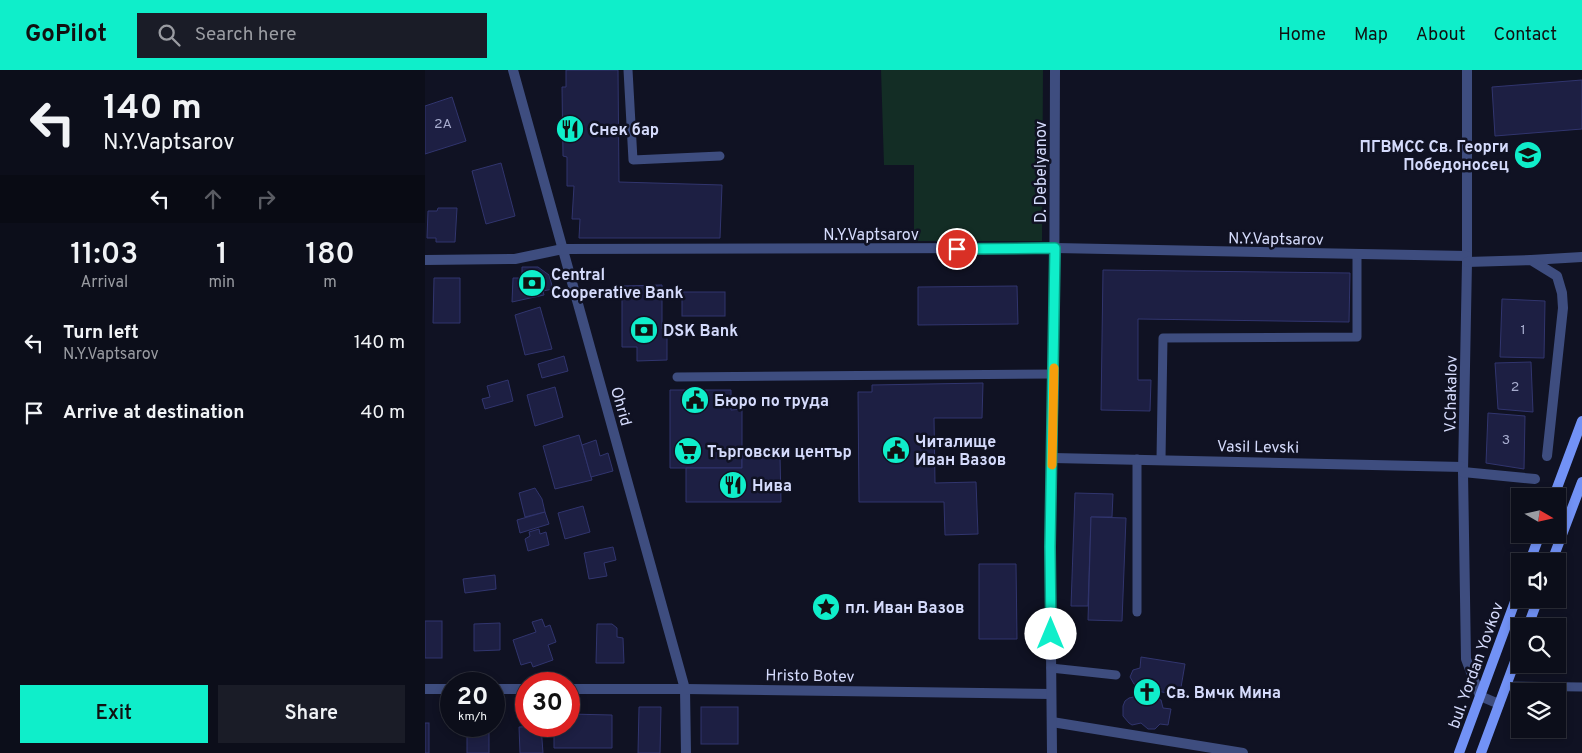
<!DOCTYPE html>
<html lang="en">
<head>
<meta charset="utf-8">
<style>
  body { margin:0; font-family:Overpass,sans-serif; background:#1a1c27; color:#f1f3f6; height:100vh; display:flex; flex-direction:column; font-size:19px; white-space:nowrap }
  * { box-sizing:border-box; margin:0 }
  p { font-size:16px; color:#9a9ca2 }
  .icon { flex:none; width:28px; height:28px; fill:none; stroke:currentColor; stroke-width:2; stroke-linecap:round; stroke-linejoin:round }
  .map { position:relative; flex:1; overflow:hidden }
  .side { display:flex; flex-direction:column; background:#0c0e1a; width:425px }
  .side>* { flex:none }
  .hud { background:#0c0e1a; color:#f1f3f6; overflow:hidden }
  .needle { width:32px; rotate:99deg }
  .fabs { position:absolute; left:1086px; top:418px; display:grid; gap:10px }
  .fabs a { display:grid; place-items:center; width:55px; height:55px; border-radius:0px; background:#0c0e1a; box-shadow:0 2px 8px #0003,0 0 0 1px #2c2e39; font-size:25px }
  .speed { position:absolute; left:15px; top:602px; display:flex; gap:10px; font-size:25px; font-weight:700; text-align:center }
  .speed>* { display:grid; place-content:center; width:65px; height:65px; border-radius:50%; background:#0c0e1a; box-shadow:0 2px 8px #0003,0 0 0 1px #2c2e39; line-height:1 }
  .speed small { font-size:12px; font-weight:400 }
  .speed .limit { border:8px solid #d22; background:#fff; color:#111 }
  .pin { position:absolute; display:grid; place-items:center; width:42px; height:42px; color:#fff; margin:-21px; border:2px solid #fff; border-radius:50%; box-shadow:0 1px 5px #0007 }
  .me { position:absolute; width:55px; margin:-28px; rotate:0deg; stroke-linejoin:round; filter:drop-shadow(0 0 4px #0008) }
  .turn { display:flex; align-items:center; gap:18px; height:105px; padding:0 20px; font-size:22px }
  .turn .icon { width:65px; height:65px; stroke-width:2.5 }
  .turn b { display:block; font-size:35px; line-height:42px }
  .lanes { display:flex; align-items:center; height:48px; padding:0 20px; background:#0003; justify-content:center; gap:25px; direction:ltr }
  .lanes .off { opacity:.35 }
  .eta { display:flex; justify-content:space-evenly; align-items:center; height:85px; text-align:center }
  .eta b { font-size:30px; font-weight:600; line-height:35px }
  .action { display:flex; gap:10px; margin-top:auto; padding:10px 20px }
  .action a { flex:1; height:58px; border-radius:0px; background:#0feeca; color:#111; font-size:20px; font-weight:600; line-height:58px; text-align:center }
  .action a+a { background:#1a1c27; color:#f1f3f6 }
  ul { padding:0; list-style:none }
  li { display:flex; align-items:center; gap:15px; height:70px; padding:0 20px }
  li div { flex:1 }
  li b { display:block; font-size:19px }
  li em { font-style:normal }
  header { display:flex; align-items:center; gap:30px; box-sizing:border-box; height:70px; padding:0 25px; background:#0feeca; color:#111 }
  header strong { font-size:24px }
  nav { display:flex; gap:28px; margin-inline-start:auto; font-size:18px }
  .search { width:350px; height:45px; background:#1a1c27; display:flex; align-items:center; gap:12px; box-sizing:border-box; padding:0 18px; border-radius:0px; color:#9a9ca2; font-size:19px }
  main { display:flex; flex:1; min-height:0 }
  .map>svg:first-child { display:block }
</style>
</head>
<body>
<header>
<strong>GoPilot</strong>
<div class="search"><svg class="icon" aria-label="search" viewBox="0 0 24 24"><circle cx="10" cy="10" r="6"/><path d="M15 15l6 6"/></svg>Search here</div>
<nav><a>Home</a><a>Map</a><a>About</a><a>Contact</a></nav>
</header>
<main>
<section class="side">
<div class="hud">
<div class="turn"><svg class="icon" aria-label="left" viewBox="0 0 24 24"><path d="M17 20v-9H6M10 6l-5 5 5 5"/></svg><div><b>140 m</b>N.Y.Vaptsarov</div></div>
<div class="lanes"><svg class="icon" aria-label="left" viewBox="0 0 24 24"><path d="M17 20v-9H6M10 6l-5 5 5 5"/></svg><svg class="icon off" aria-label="ahead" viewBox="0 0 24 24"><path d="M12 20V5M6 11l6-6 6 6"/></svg><svg class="icon off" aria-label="right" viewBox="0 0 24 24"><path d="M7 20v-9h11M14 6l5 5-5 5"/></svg></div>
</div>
<div class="eta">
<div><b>11:03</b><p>Arrival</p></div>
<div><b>1</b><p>min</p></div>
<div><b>180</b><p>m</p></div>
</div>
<ul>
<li><svg class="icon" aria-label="left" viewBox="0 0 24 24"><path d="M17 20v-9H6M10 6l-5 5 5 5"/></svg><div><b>Turn left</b><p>N.Y.Vaptsarov</p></div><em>140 m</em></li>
<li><svg class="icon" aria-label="arrive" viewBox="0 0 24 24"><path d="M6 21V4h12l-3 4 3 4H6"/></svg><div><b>Arrive at destination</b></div><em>40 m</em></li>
</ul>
<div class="action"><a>Exit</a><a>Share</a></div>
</section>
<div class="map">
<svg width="1157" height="683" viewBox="0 0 1157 683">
  <rect width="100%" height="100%" fill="#101223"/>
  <!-- green -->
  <path fill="#132d25" d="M456,0h162l-1,171h-128v-76h-30z"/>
  <!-- building -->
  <g fill="#1d1f43" stroke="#31356e">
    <path d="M141,0h52l1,112 103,3 -2,53h-141l1,-19h-8l2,-33h-7v-29l-4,-1 -1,-69h4z"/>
    <path d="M1157,10v49l-87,7 -3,-49z"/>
    <path d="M27,27l14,44 -41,13v-48z"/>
    <path d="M76,93l14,53 -29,8 -14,-53z"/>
    <path d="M13,138h19l-2,34h-19v-4h-9l1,-27h9z"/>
    <path d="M97,197h16l11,8 4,14 -10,2 1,4 -32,7 1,-24h9z"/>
    <path d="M678,200l247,3 -1,49 -211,-3v61h13l-1,31 -49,-1z"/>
    <path d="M9,208h26v45h-27z"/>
    <path d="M237,215v44h5v31l-30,1v-14h-15v-61z"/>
    <path d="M592,216l1,38 -100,1v-38z"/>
    <rect x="257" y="222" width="43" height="24"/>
    <path d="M1077,229l43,2 -1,57 -44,-1z"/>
    <path d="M115,237l12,42 -27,6 -10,-40z"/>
    <path d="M139,286l4,15 -26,7 -4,-14z"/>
    <path d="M1106,292l2,50 -35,-3 -3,-46z"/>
    <path d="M83,310l5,21 -28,8 -3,-10 8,-2 -3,-11z"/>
    <path d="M558,313l-1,35h-48l1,65 41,-1 2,52 -33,1 -1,-33h-85l-1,-110h14v-7z"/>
    <path d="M130,317l8,30 -28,9 -8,-31z"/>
    <path d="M245,320h61v20l11,-1v59h-72z"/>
    <path d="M1063,343l37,3 -1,53 -38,-6z"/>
    <path d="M154,365l13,45 -37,9 -12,-43z"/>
    <path d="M171,370l4,16 8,-3 5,18 -22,6 -9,-32z"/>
    <path d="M317,386h38l1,46h-95v-34h56z"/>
    <path d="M110,418l7,11 3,13 -20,5 -6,-24z"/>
    <path d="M650,423l38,1 -1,23h-21l-3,89h-17z"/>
    <path d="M158,436l7,26 -25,7 -7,-26z"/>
    <path d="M120,442l4,12 -29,9 -3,-13z"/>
    <path d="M666,447l35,1 -4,103 -34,-1z"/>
    <path d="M114,459l1,5 6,-2 3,13 -21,6 -3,-12 5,-3 -1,-4z"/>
    <path d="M188,477l3,13 -12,3 3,13 -18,3 -5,-26z"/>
    <path d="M554,494h37l1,75h-38z"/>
    <path d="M70,505l1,14 -31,4 -2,-14z"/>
    <path d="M117,549l3,8 5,-2 6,17 -8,3 5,15 -20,7 -2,-5 -10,3 -8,-25 23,-8 -4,-10z"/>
    <rect x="0" y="551" width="17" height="37"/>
    <path d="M75,553v27l-26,1v-27z"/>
    <path d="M172,554h15l5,4v9l6,1 1,25h-28z"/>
    <path d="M716,587l44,7 -5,29 -8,-1v2l-15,-3 -1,7 5,2 2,8 8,1 -3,16 -8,-1 -5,5h-7l-7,-6 -9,2 -3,-2 -6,-7v-10l2,-5 4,-3 9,-2 1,-9 -5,-3 -4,-7 3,-7 7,-2z"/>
    <path d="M214,637h22l-1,46h-22z"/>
    <rect x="276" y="637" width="37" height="37"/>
    <path d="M144,644l43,1v33h-58v-22h15z"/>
    <rect x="0" y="653" width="4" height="30"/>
    <path d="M116,656l2,27h-23l-1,-26z"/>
    <path d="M42,662l22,1v20h-22z"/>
  </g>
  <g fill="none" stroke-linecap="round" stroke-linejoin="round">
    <!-- lane -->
    <g stroke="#3e4d7f" stroke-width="9">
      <path d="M203,0l5,90 87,-4"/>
      <path d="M252,307l377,-3"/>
      <path d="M712,389v153"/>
      <path d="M736,389l2,-121 194,-1v-82"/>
      <path d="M626,598l65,7"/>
      <path d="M1081,616l76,1"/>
    </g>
    <!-- street -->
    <g stroke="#3e4d7f" stroke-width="10">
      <path d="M88,0l172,619 1,64"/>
      <path d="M1042,0v192l-4,210 3,187 14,37 19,8"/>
      <path d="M0,190l90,-1 48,-10 492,-1 412,8"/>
      <path d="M1106,190l51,-3"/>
      <path d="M1042,192l64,-2 26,16 5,17 1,15 -16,148"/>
      <path d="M628,388l410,9"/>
      <path d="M1038,402l72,7"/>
      <path d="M0,619h26"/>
      <path d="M69,619h32"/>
      <path d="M144,619h116l366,5"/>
      <path d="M627,652l191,31"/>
      <path d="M627,683l-2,-206 4,-173 1,-304"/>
    </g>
    <!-- secondary -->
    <g stroke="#7292f6" stroke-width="10">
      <path d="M1129,426l28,-75"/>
      <path d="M1105,491l10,-27"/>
      <path d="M1127,491l30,-79"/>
      <path d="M1103,556l10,-27"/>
      <path d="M1034,683l61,-165"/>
      <path d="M1056,683l39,-105"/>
    </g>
  </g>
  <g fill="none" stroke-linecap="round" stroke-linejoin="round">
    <defs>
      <path id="route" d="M532,179l98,-1 -5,299 1,87"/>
    </defs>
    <!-- route casing -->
    <use href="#route" stroke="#0a9b83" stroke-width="12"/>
    <!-- route -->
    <use href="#route" stroke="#0feeca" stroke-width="9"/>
    <!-- slow -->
    <path stroke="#f59e0b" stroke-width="9" d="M627,395l2,-97"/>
  </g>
  <!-- icons -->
  <defs>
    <symbol id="restaurant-disc" viewBox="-11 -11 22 22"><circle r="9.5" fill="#0feeca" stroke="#101223"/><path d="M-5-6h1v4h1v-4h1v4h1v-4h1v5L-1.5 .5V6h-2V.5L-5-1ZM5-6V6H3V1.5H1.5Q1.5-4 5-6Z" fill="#111"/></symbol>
    <symbol id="school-disc" viewBox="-11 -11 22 22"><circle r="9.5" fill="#0feeca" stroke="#101223"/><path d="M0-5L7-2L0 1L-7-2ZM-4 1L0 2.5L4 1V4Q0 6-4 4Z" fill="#111"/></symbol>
    <symbol id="bank-disc" viewBox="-11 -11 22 22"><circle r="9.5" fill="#0feeca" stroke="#101223"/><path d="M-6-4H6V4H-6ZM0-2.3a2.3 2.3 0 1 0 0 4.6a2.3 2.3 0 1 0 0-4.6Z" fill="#111"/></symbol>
    <symbol id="civic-disc" viewBox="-11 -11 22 22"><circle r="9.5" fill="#0feeca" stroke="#101223"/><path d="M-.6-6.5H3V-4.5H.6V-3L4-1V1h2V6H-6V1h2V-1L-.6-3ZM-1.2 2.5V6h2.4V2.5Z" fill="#111"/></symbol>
    <symbol id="supermarket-disc" viewBox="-11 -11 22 22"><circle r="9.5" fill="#0feeca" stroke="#101223"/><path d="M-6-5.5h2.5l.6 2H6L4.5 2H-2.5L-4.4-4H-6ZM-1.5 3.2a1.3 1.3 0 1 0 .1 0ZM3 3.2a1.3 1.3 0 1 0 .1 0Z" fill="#111"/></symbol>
    <symbol id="sight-disc" viewBox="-11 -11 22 22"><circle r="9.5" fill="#0feeca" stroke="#101223"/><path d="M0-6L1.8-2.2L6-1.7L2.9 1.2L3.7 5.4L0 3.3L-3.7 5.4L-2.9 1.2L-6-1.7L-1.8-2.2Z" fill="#111"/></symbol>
    <symbol id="church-disc" viewBox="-11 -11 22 22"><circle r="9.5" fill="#0feeca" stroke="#101223"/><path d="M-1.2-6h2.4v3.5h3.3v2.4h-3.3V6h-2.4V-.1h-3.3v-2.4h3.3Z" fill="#111"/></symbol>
  </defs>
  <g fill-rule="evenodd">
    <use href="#restaurant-disc" x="129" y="43" width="32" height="32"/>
    <use href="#school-disc" x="1087" y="69" width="32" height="32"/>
    <use href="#bank-disc" x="91" y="197" width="32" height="32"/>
    <use href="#bank-disc" x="203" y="244" width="32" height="32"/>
    <use href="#civic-disc" x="254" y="314" width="32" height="32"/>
    <use href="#civic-disc" x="455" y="364" width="32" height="32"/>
    <use href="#supermarket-disc" x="247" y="365" width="32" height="32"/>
    <use href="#restaurant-disc" x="292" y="399" width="32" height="32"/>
    <use href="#sight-disc" x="385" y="521" width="32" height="32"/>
    <use href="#church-disc" x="706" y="606" width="32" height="32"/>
  </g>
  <g text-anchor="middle" stroke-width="5" stroke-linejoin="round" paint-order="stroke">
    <!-- number labels -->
    <g font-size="14" fill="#a7acce">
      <text x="18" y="58">2А</text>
      <text x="1098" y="264">1</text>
      <text x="1090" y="321">2</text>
      <text x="1081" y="374">3</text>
    </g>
    <!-- poi labels -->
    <g font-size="16" font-weight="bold" fill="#d5dbfc" stroke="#101223" text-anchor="start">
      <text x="164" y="65">Снек бар</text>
      <text x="1084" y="82" text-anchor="end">ПГВМСС Св. Георги<tspan x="1084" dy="18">Победоносец</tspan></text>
      <text x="126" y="210">Central<tspan x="126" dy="18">Cooperative Bank</tspan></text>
      <text x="238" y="266">DSK Bank</text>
      <text x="289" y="336">Бюро по труда</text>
      <text x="490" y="377">Читалище<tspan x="490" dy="18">Иван Вазов</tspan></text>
      <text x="282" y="387">Търговски център</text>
      <text x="327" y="421">Нива</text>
      <text x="420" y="543">пл. Иван Вазов</text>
      <text x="741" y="628">Св. Вмчк Мина</text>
    </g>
    <!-- street labels -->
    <g font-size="16" fill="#d5dbfc" stroke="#101223">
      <text transform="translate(615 102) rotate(-90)" y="6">D. Debelyanov</text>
      <text x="446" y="170">N.Y.Vaptsarov</text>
      <text transform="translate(851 168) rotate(1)" y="6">N.Y.Vaptsarov</text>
      <text transform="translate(1025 324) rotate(-89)" y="6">V.Chakalov</text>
      <text transform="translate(197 336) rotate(74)" y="6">Ohrid</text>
      <text transform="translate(833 376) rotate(1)" y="6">Vasil Levski</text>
      <text transform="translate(1050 595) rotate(-70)" y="6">bul. Yordan Yovkov</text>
      <text transform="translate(385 605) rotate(1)" y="6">Hristo Botev</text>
    </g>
  </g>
</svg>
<div class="fabs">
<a><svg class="needle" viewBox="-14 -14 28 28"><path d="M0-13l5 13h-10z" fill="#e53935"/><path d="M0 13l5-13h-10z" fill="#9a9ca2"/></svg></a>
<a><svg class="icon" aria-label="sound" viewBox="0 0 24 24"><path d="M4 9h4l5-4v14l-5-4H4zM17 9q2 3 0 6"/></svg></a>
<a><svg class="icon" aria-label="search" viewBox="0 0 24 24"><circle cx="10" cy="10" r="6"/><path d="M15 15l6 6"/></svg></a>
<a><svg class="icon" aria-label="layers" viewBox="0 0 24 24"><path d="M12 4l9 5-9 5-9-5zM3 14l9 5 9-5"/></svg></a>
</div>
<div class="speed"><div>20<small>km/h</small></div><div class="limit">30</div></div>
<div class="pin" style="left:532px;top:179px;background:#d93025"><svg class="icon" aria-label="arrive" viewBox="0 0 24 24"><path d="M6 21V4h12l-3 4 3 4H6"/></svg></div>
<svg class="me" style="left:626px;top:564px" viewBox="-20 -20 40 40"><circle r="19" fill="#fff"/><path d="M0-13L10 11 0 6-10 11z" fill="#0feeca"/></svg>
</div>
</main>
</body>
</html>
